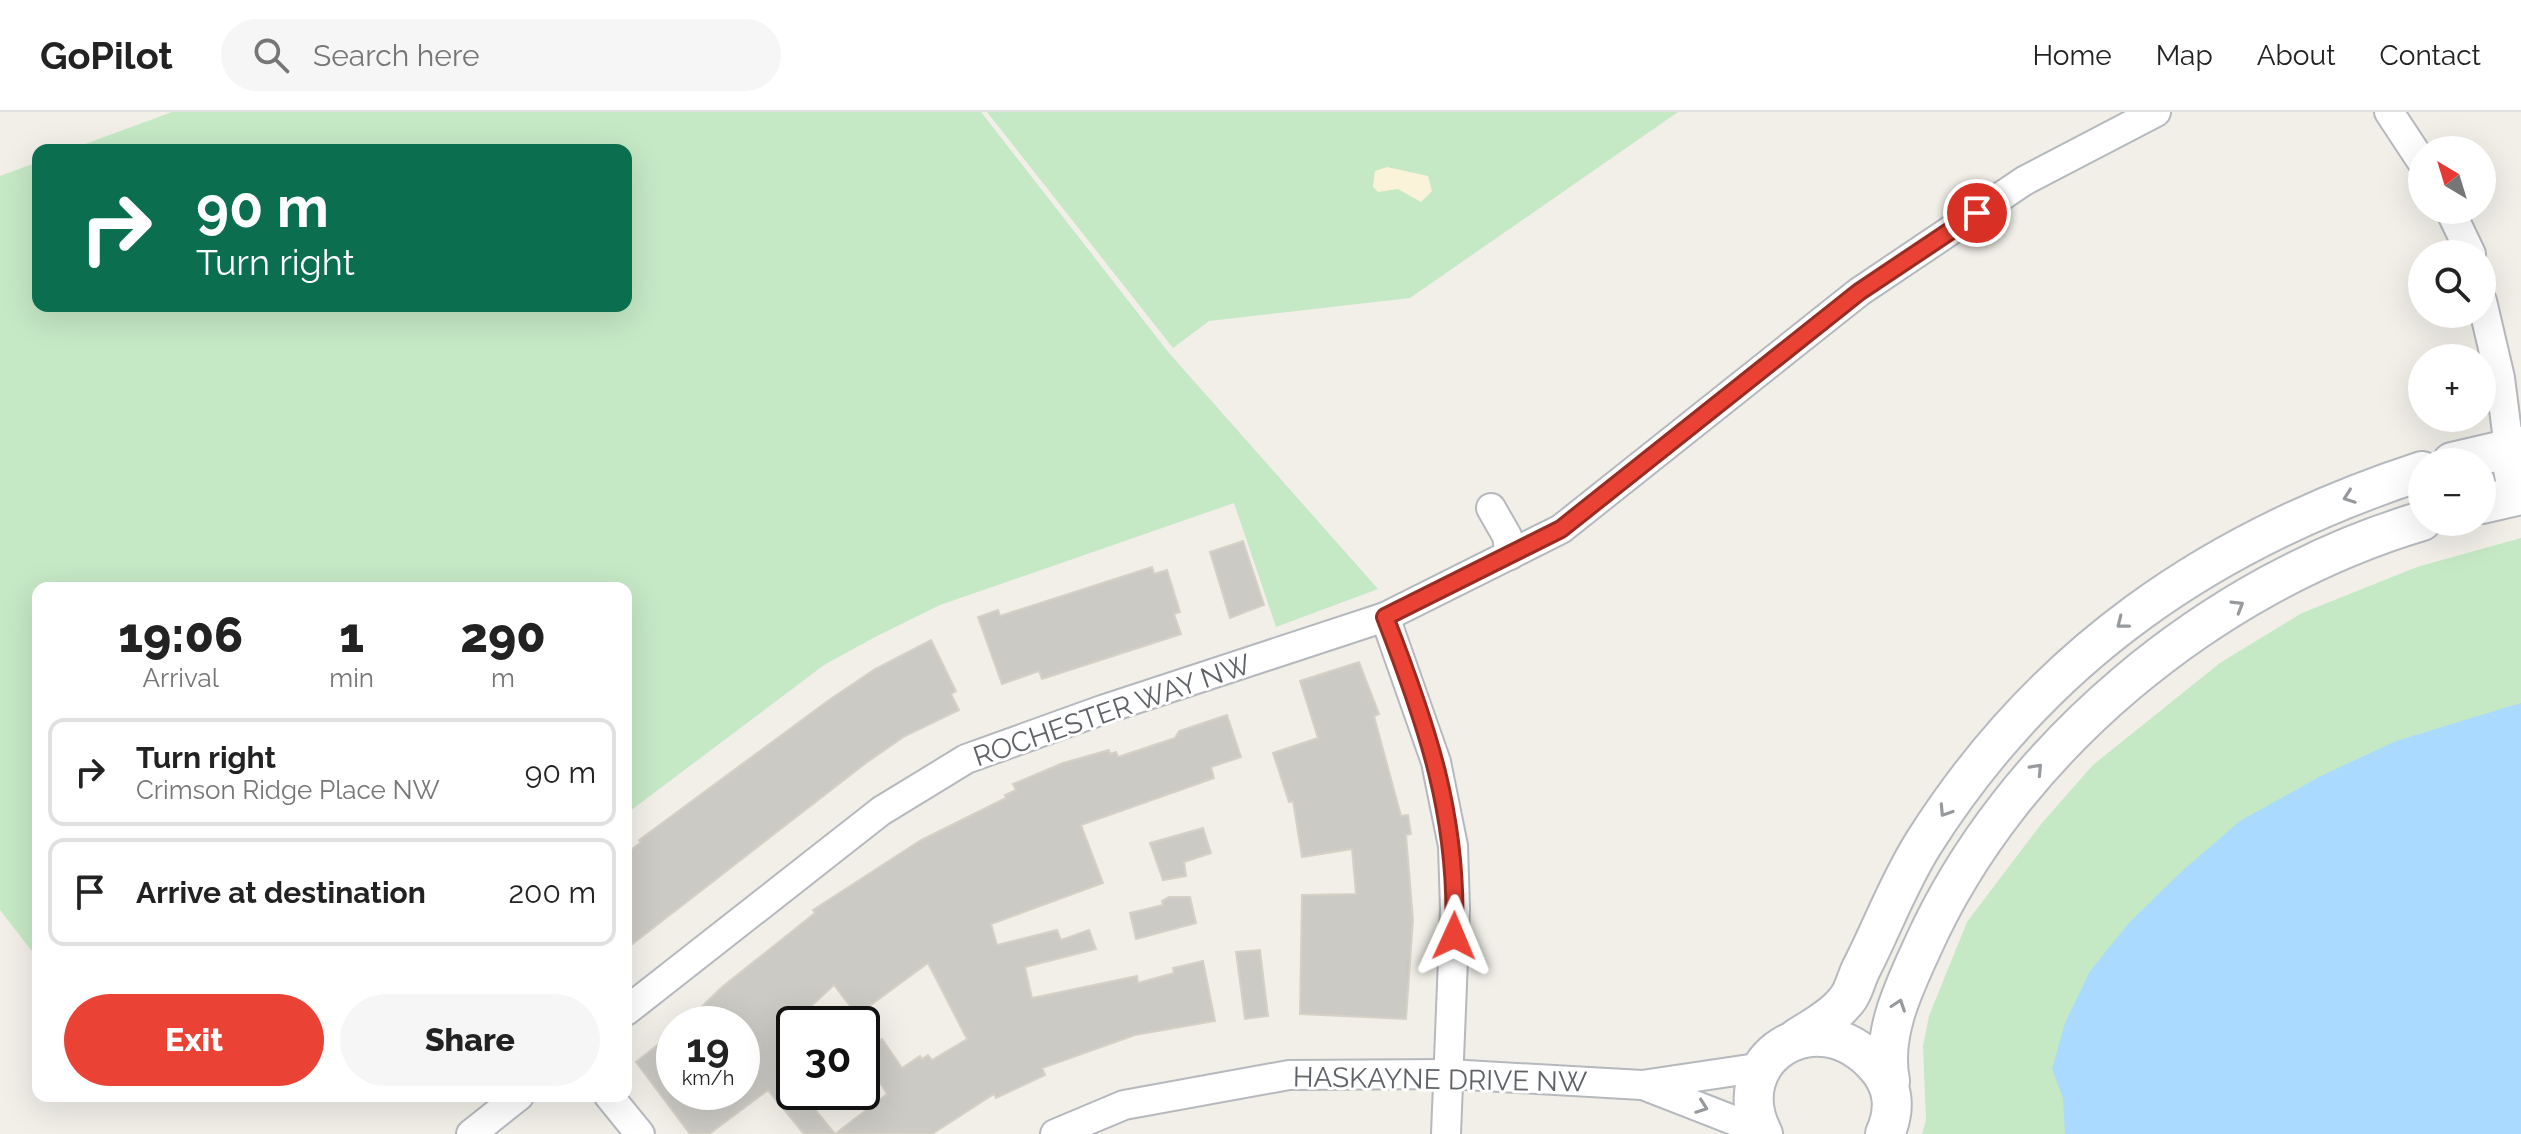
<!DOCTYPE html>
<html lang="en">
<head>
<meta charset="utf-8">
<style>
  body { margin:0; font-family:Raleway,sans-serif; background:#f6f6f6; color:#222; height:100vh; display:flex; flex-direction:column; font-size:30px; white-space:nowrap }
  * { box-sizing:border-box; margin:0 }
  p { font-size:26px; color:#767676 }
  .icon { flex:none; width:44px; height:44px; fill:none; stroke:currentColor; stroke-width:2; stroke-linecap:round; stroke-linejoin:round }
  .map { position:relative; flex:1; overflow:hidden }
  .side { position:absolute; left:32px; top:470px; width:600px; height:520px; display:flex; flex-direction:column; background:#fff; border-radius:16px; box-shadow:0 8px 32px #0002 }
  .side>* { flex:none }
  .guide { position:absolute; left:32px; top:32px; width:600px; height:168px; border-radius:16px; box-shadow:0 8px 32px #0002; background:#0b6e4f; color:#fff; overflow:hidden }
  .needle { width:52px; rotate:322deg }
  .controls { position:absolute; left:2408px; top:24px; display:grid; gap:16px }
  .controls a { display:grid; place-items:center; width:88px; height:88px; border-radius:50%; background:#fff; box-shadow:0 8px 32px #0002; font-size:40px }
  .speed { position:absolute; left:656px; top:894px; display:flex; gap:16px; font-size:40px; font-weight:700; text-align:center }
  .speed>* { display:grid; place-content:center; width:104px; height:104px; border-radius:50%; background:#fff; box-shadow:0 8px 32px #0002; line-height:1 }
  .speed small { font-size:20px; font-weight:400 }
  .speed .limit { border:4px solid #111; border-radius:12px; background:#fff; color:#111 }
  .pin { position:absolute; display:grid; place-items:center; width:68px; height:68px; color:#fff; margin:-34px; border:4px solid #fff; border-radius:50%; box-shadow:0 2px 8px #0007 }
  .me { position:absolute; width:88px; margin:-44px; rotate:1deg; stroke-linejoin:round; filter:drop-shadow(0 0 6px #0008) }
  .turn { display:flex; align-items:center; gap:28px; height:168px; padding:0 32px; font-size:36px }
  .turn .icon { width:104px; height:104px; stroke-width:2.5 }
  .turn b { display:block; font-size:56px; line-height:68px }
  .eta { display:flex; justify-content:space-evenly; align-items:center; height:136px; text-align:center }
  .eta b { font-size:48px; font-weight:800; line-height:56px }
  .button { display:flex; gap:16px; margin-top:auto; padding:16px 32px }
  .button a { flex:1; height:92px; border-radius:48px; background:#ea4335; color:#fff; font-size:32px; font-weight:800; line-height:92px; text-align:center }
  .button a+a { background:#f6f6f6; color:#222 }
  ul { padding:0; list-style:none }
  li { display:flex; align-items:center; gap:24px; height:108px; margin:0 16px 12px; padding:0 16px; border:4px solid #e0e0e0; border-radius:16px }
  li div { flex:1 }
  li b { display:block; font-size:30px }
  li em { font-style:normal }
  header { display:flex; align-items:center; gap:48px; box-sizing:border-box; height:112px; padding:0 40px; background:#fff; border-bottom:2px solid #e0e0e0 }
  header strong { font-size:38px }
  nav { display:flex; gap:44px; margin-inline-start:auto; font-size:28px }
  .search { width:560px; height:72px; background:#f6f6f6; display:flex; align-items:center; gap:20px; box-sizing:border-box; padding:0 28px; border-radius:44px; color:#767676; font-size:30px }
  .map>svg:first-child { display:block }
</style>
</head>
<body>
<header>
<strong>GoPilot</strong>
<div class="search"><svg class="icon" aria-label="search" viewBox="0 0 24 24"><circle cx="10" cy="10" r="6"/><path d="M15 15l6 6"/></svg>Search here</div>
<nav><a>Home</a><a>Map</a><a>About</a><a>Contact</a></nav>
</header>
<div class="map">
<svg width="2521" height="1022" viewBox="0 0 2521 1022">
  <rect width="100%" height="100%" fill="#f1efe8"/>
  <!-- green -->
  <g fill="#c5e8c5">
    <path d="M172,0h809l188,241 209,236 -102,38 -42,-124 -294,102 -65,32 -51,28 -198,149v-226h-588v371l-38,-49v-734l38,-14v144h588v-156h-557z"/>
    <path d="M987,0h691l-268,186 -201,23 -36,27z"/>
    <path d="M2521,426v596h-599l4,-14 -3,-74 6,-30 38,-94 75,-99 51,-58 127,-102 82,-50 115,-46z"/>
  </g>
  <!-- sand -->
  <path fill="#fbf3d9" d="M1387,55l41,9 4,15 -11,11 -23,-13 -20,3 -5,-5 2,-16z"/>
  <!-- water -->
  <path fill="#aadaff" d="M2521,591v431h-456l-2,-36 -11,-29 13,-46 25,-52 39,-48 52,-51 59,-51 79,-44 77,-36z"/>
  <!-- building -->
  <g fill="#cccac5" stroke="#d6d1c6" stroke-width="2" fill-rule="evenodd">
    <path d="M1243,429l21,64 -34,13 -20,-66z"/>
    <path d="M1152,455l2,7 13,-4 13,42 -6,2 7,20 -139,45 -3,-8 -37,13 -24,-67 20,-7 2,6 12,-4z"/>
    <path d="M931,528l25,51 -5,3 8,16 -54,26 -39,27 -240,186v-95l15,-12 -2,-2 190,-140 46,-31z"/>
    <path d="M1359,550l20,52 -5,2 27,100 7,-1 3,19 -5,1 7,85 -7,99 -106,-5 2,-119 54,-1 -4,-45 -50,8 -9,-56 -4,1 -16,-49 45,-15 -18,-57z"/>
    <path d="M1227,603l14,42 -30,10 3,11 -133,47 22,58 -112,41 6,21 60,-15 4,10 28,-10 7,19 -71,18 7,31 105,-22 1,7 36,-10 -1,-5 30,-7 12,60 -80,14 -93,33 3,7 -49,23 -2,-4 -62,40h-128l-36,-44 -59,44h-19l-54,-72 38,-30v60h68v-22l12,-9 -12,-14v-23h-58l38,-37 93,-74 -2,-3 108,-70 85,-42 -1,-3 11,-5 -3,-6 50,-21 46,-13 1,4 6,-2 2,5 57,-19 4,-7zM928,851l39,76 -35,21 -4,-5 -6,4 -2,-3 -18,12 -20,-29 -20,14 25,41 -52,40 -34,-42h-7v-9l-9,-12 9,-7v-42l40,-37 23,30z"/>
    <path d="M1203,716l8,25 -27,9 2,14 -23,4 -13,-37z"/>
    <path d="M1169,785h21l6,26 -60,16 -6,-26 33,-8 -1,-4z"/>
    <path d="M1260,838l8,66 -23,3 -9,-67z"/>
  </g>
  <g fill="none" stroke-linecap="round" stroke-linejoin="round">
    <defs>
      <g id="street">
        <path d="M2389,0l33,50"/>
        <path d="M2450,98l21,44"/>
        <path d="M2482,189l18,77 9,70"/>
        <path d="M1491,396l16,28 3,19"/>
        <path d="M1385,505l51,145 17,84 2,63 -9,225"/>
        <path d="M626,899l255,-200 85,-52 136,-49 283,-93 176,-88 298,-237 165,-111 132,-69"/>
        <path d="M1643,973l118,46"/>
        <path d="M609,984l31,38"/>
        <path d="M471,1022l48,-38"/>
        <path d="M1055,1022l69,-29 165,-30 159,-1 194,11 121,-18"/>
      </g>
      <g id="secondary">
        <path d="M2509,336l9,47"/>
        <path d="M2452,350l69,-16"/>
        <path d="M2482,392l39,-9"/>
        <path d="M1797,926c16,-10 36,-21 48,-36 8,-8 11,-23 16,-33 21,-41 37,-85 62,-125 119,-189 288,-304 499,-373"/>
        <path d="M1890,969c-9,-46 13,-92 32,-133 89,-200 291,-365 500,-427"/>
        <path d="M1763,1022c-39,-74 53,-136 113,-68 18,20 20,43 9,68"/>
      </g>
    </defs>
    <!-- street casing -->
    <use href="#street" stroke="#b5b8bc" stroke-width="32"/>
    <!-- secondary casing -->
    <use href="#secondary" stroke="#b6babf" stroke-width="42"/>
    <!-- street -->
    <use href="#street" stroke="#fff" stroke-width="28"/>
    <!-- secondary -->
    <use href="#secondary" stroke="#fff" stroke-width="38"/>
  </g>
  <!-- one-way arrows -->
  <defs><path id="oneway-chevron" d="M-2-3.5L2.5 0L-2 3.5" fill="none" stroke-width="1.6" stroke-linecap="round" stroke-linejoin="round" transform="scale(2)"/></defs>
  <g stroke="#979a9d">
    <use href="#oneway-chevron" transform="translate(2349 385) rotate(160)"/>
    <use href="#oneway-chevron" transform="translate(2238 494) rotate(-31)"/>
    <use href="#oneway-chevron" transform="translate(2122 511) rotate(142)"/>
    <use href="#oneway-chevron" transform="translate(2037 657) rotate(-47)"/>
    <use href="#oneway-chevron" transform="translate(1945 699) rotate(123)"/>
    <use href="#oneway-chevron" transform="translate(1899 893) rotate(-71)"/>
    <use href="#oneway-chevron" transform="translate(1702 995) rotate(20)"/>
  </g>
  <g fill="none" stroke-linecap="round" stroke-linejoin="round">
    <defs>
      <path id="route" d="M1454,824c5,-118 -27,-211 -69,-319l176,-88 298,-237 118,-79"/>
    </defs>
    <!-- route casing -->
    <use href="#route" stroke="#982c22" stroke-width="20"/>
    <!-- route -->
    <use href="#route" stroke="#ea4335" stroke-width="14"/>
  </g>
  <g text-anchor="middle" stroke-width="6" stroke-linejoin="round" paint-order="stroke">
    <!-- street labels -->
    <g font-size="28" fill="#5f6368" stroke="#fff">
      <text transform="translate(1112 598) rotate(-19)" y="10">ROCHESTER WAY NW</text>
      <text transform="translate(1440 967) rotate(1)" y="10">HASKAYNE DRIVE NW</text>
    </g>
  </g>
</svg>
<div class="controls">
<a><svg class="needle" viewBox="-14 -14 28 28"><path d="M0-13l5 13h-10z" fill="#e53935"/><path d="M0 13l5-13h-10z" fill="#767676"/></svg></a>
<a><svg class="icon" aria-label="search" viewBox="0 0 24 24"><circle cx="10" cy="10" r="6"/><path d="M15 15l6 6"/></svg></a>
<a>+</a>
<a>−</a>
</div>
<div class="speed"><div>19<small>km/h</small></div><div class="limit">30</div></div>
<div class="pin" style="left:1977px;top:101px;background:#d93025"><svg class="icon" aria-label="arrive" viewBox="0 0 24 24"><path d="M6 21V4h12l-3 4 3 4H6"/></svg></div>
<svg class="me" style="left:1454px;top:824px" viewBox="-20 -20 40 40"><path d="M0-17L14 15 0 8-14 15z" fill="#ea4335" stroke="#fff" stroke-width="4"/></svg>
<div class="guide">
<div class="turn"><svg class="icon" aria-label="right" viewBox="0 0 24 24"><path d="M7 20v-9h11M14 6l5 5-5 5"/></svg><div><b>90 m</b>Turn right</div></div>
</div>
<section class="side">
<div class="eta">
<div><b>19:06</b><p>Arrival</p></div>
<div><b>1</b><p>min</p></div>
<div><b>290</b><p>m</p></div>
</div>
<ul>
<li><svg class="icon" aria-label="right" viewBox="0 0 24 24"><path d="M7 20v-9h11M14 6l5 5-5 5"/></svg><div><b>Turn right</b><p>Crimson Ridge Place NW</p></div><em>90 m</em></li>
<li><svg class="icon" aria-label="arrive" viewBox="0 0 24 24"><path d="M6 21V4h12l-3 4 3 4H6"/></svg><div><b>Arrive at destination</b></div><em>200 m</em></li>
</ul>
<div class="button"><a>Exit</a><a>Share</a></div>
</section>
</div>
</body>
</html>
